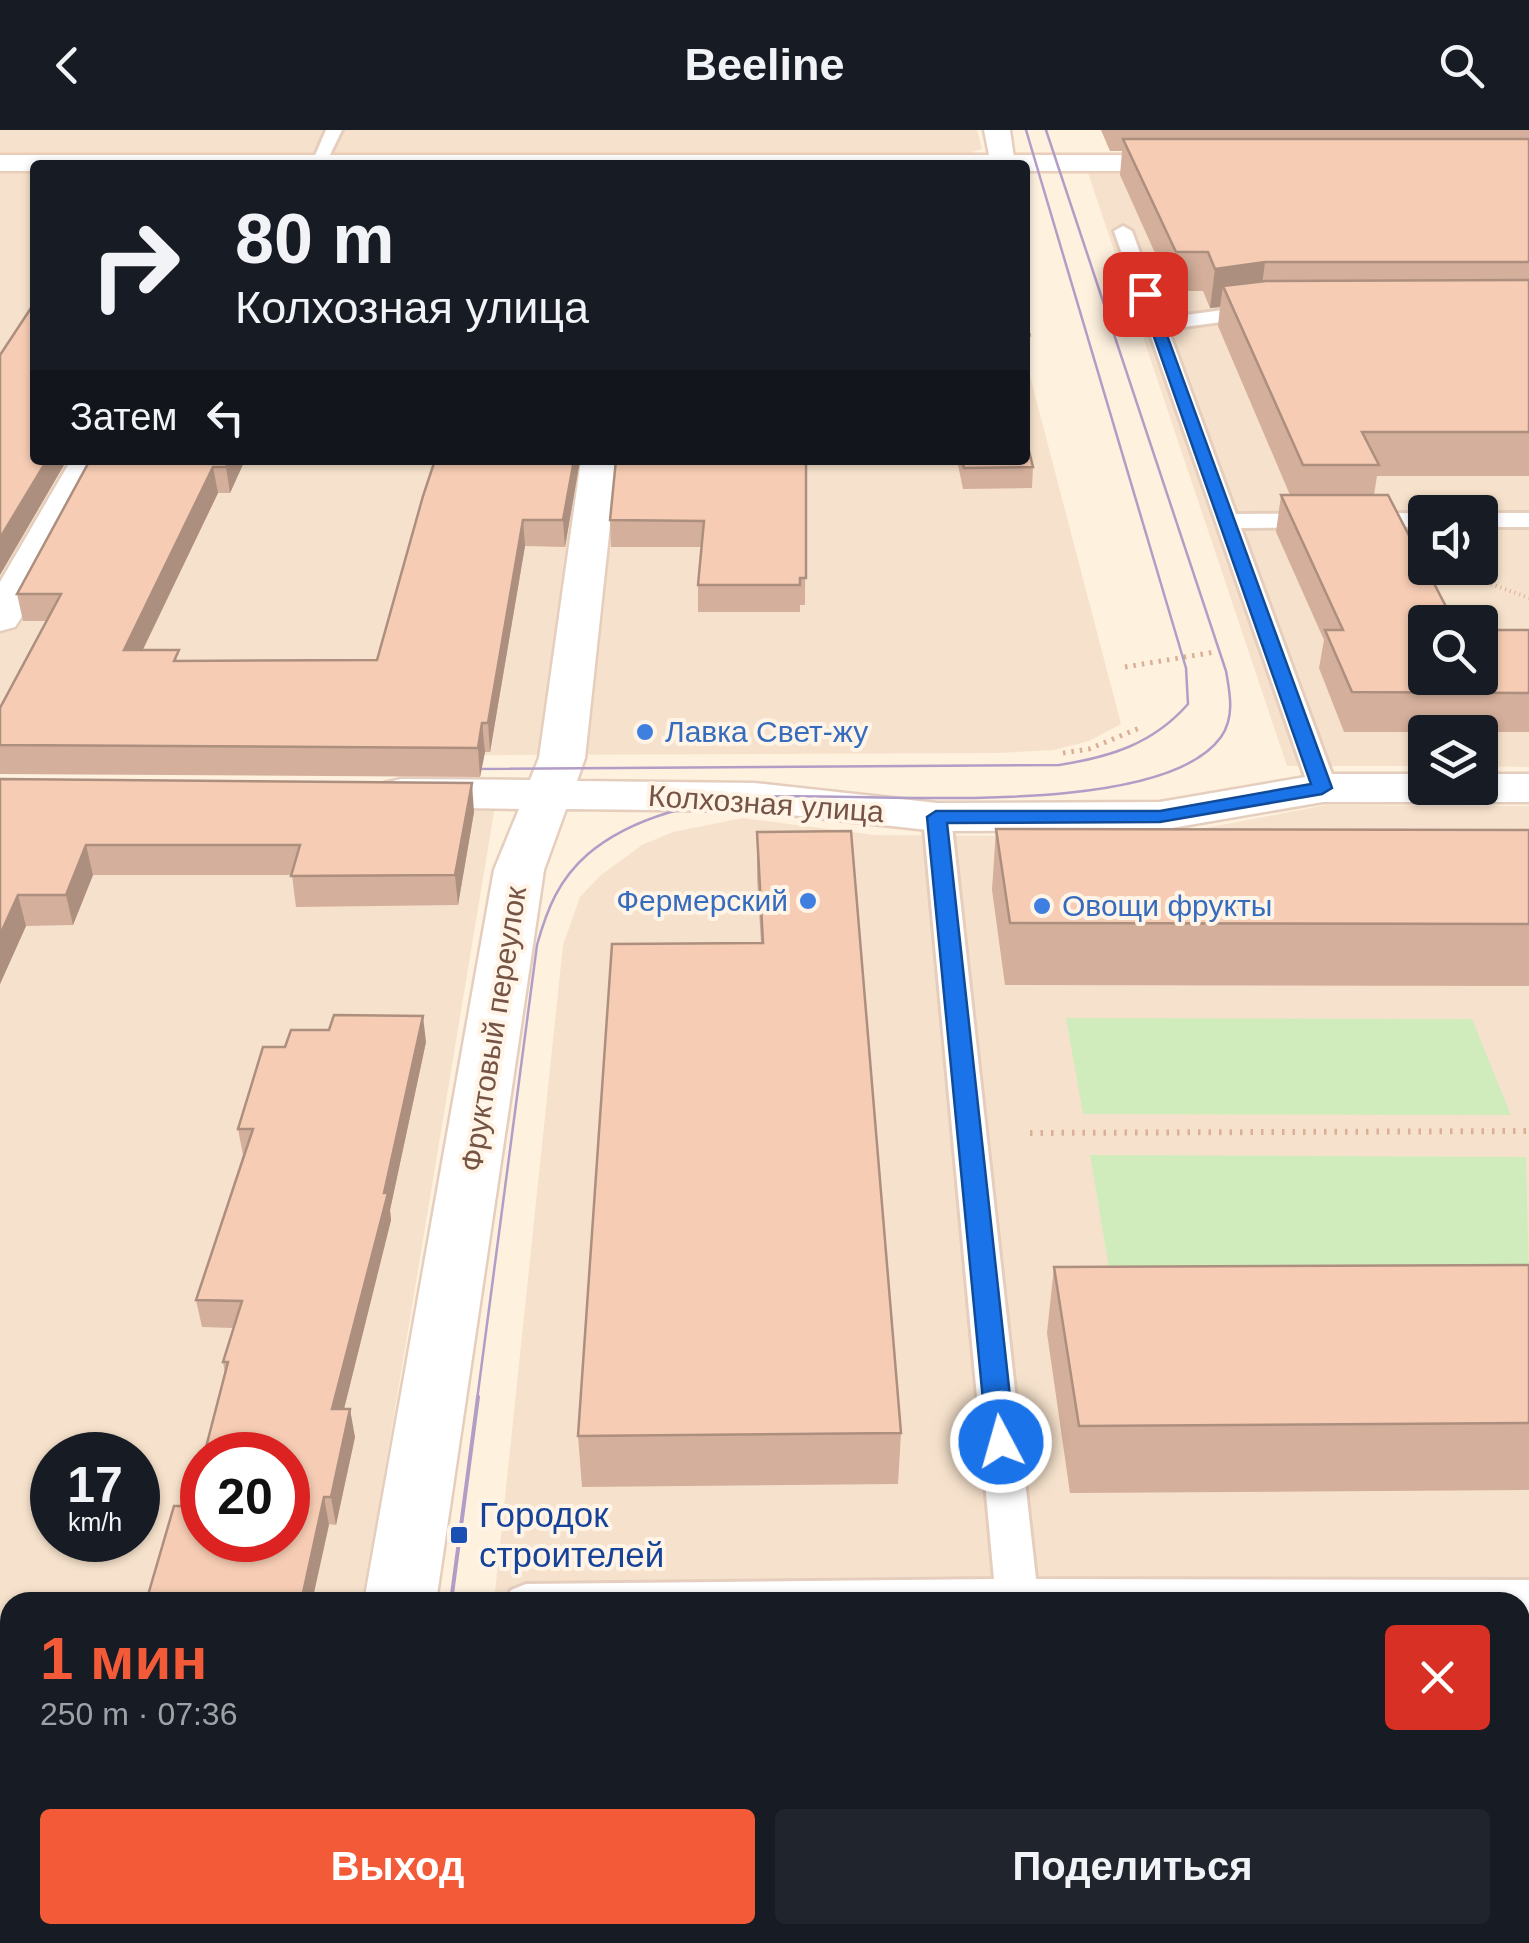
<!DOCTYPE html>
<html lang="ru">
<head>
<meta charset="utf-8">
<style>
  body { margin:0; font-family:Helvetica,sans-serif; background:#20242c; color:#f1f3f6; height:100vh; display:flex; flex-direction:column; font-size:38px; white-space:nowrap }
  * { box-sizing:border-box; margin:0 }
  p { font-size:32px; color:#9ea1a6 }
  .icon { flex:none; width:55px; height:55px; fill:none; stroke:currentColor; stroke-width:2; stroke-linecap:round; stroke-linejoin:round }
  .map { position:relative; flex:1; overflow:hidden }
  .drawer { position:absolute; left:0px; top:1462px; width:1530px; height:352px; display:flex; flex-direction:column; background:#171b24; border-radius:30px 30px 0 0; box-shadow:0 2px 8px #0004 }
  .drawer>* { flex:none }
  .guide { position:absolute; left:30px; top:30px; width:1000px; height:305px; border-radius:10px; box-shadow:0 2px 8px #0004; background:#171b24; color:#f1f3f6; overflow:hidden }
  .tools { position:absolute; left:1408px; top:365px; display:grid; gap:20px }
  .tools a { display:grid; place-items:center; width:90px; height:90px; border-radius:10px; background:#171b24; box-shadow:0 2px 8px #0004; font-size:50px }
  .speed { position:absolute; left:30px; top:1302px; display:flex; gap:20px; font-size:50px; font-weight:700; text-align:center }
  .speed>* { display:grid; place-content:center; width:130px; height:130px; border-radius:50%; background:#171b24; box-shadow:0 2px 8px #0004; line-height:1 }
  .speed small { font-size:25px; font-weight:400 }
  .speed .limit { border:15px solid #d22; background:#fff; color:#111 }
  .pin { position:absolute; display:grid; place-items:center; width:85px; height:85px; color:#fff; margin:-42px; border-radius:20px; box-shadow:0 5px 15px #0006 }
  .me { position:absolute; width:110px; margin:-55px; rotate:354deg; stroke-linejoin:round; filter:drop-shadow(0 0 8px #0008) }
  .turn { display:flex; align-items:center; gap:35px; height:210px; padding:0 40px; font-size:45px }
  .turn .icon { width:130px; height:130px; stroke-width:2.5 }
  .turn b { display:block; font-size:70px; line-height:85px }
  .then { display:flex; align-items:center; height:95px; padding:0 40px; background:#0003; gap:20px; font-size:38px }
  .round { display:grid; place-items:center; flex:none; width:105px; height:105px; border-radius:10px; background:#20242c }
  .overview { display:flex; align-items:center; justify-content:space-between; height:170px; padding:0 40px }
  h1 { font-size:60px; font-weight:800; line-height:75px; color:#f35b38 }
  .cta { display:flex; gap:20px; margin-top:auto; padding:20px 40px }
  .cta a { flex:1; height:115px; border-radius:10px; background:#f35b38; color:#fff; font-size:40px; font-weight:800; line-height:115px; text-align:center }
  .cta a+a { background:#20242c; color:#f1f3f6 }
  header { display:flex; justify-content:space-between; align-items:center; height:130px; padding:0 40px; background:#171b24; font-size:45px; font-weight:800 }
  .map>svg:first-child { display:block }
</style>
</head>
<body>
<header><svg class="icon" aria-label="back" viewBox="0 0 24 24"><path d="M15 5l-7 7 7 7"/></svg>Beeline<svg class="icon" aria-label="search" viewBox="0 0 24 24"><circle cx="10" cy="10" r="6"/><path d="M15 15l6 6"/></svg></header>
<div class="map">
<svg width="1529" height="1813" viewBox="0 0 1529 1813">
  <rect width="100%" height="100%" fill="#fef1de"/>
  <!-- residential -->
  <g fill="#f6e2cc" fill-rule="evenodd">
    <path d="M0,0h977l5,19 -23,7h-959z"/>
    <path d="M0,38h35v292h990v-103l96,367 -32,17 -35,9 -57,3 -997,4z"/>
    <path d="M1529,39v598l-49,-1v-34h-55v34h-138l-200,-596zM1425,382h55v56h-55zM1425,492h55v56h-55z"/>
    <path d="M1326,675l203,1v1137h-1074l1,-8h1064v-333h-1026l69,-657 17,-48 21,-22 41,-30 31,-13 70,-14 132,17 283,2z"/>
    <path d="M495,676l-132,796h-353v333h297l-1,8h-306v-1136zM52,1325h86v85h-86zM202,1325h86v85h-86z"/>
  </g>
  <!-- education -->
  <path fill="#eedbfa" d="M1520,1607h9v206h-163l-2,-8h156z"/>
  <!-- green -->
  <g fill="#d1ecbc">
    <path d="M1066,888l406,1 39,96 -428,-1z"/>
    <path d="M1090,1025l436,2 3,125 -418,-1z"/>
  </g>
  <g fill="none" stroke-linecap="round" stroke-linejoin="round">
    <defs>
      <g id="lane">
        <path d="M326,0h16l-17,35h-14z"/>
        <path d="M1123,96l9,5 32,87 96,-13 10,6 -10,6 -92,12 68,185 189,-1v14l-184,1 96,260 -4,6h-20l-4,-6 -195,-557z"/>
        <rect x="1480" y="383" width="49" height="14"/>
        <path d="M937,678l14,9 85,762 493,1v34h-9v-12h-1015l6,-12 15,-6 468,-5 -71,-762z"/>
      </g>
      <g id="street">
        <path d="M984,0h26l5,35h-24z"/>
        <path d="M71,330h36l-86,158 -6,9 -15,4v-49z"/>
        <path d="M581,330h36l-32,298 -8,23 177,2 183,20 223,-1 163,-28h102v14h55v-14h49v28h-206l-163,28 -223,1 -183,-20 -188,-2 -22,61 -108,732h-72l130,-732 25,-61 -118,-2 -17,-4 -7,-10 7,-10 17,-4 129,1 9,-22z"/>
        <path d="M304,1805h84l-1,8h-84z"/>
      </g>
      <path id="secondary" d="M0,25h1197l14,8 -14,8h-172v-6h-990v6h-35z"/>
    </defs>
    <!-- lane casing -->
    <use href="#lane" stroke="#e5cebd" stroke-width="6"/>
    <!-- street casing -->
    <use href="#street" stroke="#e5cebd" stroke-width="5"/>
    <!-- secondary casing -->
    <use href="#secondary" stroke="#eaceb9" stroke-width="5"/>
    <!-- path-far3 -->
    <g stroke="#daaf97" stroke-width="4" stroke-dasharray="1 4" stroke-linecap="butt">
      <path d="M1025,205h9"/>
      <path d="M1491,454l38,14"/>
    </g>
    <!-- path-far2 -->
    <g stroke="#daaf97" stroke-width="5" stroke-dasharray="2.5 6" stroke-linecap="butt">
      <path d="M1125,537l90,-15"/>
      <path d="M1063,623l26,-4 53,-22"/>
    </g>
    <!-- path-far1 -->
    <path stroke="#daaf97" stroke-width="6" stroke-dasharray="2.5 8" stroke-linecap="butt" d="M1030,1003l499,-2"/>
    <!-- path -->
    <path stroke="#daaf97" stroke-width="9" stroke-dasharray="4 10" stroke-linecap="butt" d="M486,1813l1,-8"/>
    <!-- lane -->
    <use href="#lane" fill="#fff" fill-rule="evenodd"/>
    <!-- street -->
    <use href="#street" fill="#fff" fill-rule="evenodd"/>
    <!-- secondary -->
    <use href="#secondary" fill="#fff" fill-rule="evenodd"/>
    <!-- tram-far1 -->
    <g stroke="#b29dc7" stroke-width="2.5">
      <path d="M454,639l605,-4c51,-8 94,-21 129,-61l-2,-36 -160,-538"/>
      <path d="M477,1270l60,-455c10,-36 22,-66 51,-91 45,-38 112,-53 170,-57 100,-6 401,26 463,-60 14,-20 9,-44 5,-66l-180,-541"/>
    </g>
    <!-- tram -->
    <g stroke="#b29dc7" stroke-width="4">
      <path d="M451,1472l27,-205"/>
      <path d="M407,1813l1,-8"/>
    </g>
  </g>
  <!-- wall -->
  <g fill="#d4af9b">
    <path d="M1101,0h428v346h-152l-3,19 51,183 104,-48v102h-185l-25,-64 5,-28 -48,-108 5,-37h9l-72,-169 2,-19 -10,1 -7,-17h-31l-52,-116 2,-24h-12z"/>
    <path d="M90,330h155l-15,33h-12l-75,157 38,11 196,-1 203,-200 -15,87 -40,-1 -35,206h-5l-5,25 -480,-3v-29l47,-124h-24l-6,-27z"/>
    <path d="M806,330l-1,145h-5v7h-102v-27l3,-38h-90l-1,-27z"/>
    <path d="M957,330h68l8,7 -1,21 -69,1z"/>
    <path d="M0,649l474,33 -16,93 -162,2 -4,-32h-199l-20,50 -47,1 -26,58z"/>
    <path d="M996,699l533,1v156l-524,-1 -13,-95z"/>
    <path d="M757,702l144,601 -3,51 -316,3 -4,-51 183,-493 -4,-64z"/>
    <path d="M426,912l-36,168 1,10 -47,189 11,28 -19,88 -146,-19 35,-133 -2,-11 10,-34 -31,-1 -6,-27 47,-145 -5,-26 47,-82z"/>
    <path d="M1529,1135v225l-459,3 -23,-160 7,-66z"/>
  </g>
  <!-- shaded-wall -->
  <g fill="#ac8f7e">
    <path d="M1265,132l-5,39 -37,-15 -3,21 -10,1 5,-39z"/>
    <path d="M47,330h20l-67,115v-37z"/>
    <path d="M230,330h15l-15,33 -4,-26z"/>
    <path d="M574,330h6l-15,87 -2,-27z"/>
    <path d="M213,337l5,26 -89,185 -5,-28z"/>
    <path d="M523,390l2,26 -35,206 -2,-29z"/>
    <path d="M482,593l3,29 -5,25 -2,-29z"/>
    <path d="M472,653l2,29 -16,93 -3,-30z"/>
    <path d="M86,715l7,30 -20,50 -7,-30z"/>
    <path d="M18,765l8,31 -26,58v-49z"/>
    <path d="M423,886l3,26 -36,168 1,10 -54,217 -5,-28z"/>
    <path d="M350,1279l5,28 -19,88 -5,-28z"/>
    <path d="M324,1367l5,28 -17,77h-11z"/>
    <path d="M206,1805h17l2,8h-20z"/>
  </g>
  <!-- building -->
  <g fill="#f6ccb4" stroke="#ac8f7e" stroke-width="2.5">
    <path d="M1123,9h406v123h-264l-50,7 -7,-17h-32z"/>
    <path d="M1529,150v152h-167l17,33h-76l-80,-179 43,-5z"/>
    <path d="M35,172v158h12l-47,78v-183z"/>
    <path d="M1025,305l8,32 -69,1 -2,-8h63z"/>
    <path d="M90,330h140l-4,7h-13l-89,183h55l-5,11 203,-1 46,-164 12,-36h139l-11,60h-40l-35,203h-6l-4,25 -478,-3v-37l61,-114h-44z"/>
    <path d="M616,330h190v118h-6v7h-102l6,-64 -94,-1z"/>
    <path d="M1281,365h107l66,127h-29v56h55v-48h49v63l-177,-1 -27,-62h18z"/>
    <path d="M0,649l472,4 -17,92 -164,1 9,-31h-214l-20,50h-48l-18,40z"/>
    <path d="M996,699l533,1v94l-519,-1z"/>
    <path d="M851,701l50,602 -323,3 34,-492 151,-1 -6,-111z"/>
    <path d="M334,885l89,1 -39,177h4l-56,216h18l-19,88h-7l-23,105h-155l28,-96h16l12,-47v81h86v-85h-84l24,-93h-5l19,-61 -46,-1 57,-171h-15l25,-82h22l6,-17h38z"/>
    <path d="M1529,1135v158l-450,3 -25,-159z"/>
    <path d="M17,1805h189l-1,8h-190z"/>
    <rect x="535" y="1805" width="350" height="8"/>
  </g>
  <!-- route -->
  <path fill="#1a73e8" stroke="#114b97" stroke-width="2.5" d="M1145,160l7,4 180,494 -10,6 -162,28 -213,1 68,619 -4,7h-20l-4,-7 -60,-625 9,-6h224l151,-27 -172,-490z"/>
  <!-- markers -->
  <g fill="#3f7fe0" stroke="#fff4e6" stroke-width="4">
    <circle cx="645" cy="602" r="10"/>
    <circle cx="808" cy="771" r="10"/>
    <circle cx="1042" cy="776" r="10"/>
  </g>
  <rect fill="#1a4fb4" stroke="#fff4e6" stroke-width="4" x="449" y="1395" width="20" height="20" rx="5"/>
  <g text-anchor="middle" stroke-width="8" stroke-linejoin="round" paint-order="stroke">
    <!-- shop labels -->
    <g font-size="30" fill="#366cbe" stroke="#fff4e6" text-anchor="start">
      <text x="665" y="612">Лавка Свет-жу</text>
      <text x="788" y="781" text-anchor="end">Фермерский</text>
      <text x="1062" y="786">Овощи фрукты</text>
    </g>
    <!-- street labels -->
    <g font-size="30" fill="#765445" stroke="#fff4e6">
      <text transform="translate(766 674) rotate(4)" y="10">Колхозная улица</text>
      <text transform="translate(494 899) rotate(-81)" y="10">Фруктовый переулок</text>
    </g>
    <!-- near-transit labels -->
    <g font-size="35" fill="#164399" stroke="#fff4e6" text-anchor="start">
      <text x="479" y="1397">Городок<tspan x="479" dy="40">строителей</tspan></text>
    </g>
  </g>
</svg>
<div class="tools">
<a><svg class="icon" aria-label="sound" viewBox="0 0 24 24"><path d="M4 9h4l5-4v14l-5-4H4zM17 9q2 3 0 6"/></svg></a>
<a><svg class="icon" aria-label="search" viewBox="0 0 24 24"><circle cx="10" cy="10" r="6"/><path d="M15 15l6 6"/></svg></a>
<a><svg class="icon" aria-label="layers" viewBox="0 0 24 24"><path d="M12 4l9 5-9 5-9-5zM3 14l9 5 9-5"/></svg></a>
</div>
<div class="speed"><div>17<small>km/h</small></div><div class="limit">20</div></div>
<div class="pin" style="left:1145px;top:164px;background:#d93025"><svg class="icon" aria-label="arrive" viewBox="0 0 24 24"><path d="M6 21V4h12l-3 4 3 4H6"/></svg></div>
<svg class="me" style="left:1001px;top:1312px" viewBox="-20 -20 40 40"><circle r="17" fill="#1a73e8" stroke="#fff" stroke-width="3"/><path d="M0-11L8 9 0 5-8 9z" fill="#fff"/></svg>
<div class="guide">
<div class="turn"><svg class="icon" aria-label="right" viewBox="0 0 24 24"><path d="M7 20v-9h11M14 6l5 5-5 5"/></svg><div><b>80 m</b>Колхозная улица</div></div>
<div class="then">Затем<svg class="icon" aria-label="left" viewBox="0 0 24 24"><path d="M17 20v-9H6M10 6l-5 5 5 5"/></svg></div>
</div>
<section class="drawer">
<div class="overview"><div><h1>1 мин</h1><p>250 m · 07:36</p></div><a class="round" style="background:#d93025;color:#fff"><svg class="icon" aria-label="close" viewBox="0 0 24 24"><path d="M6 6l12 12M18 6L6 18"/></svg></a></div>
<div class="cta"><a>Выход</a><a>Поделиться</a></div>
</section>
</div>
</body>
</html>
